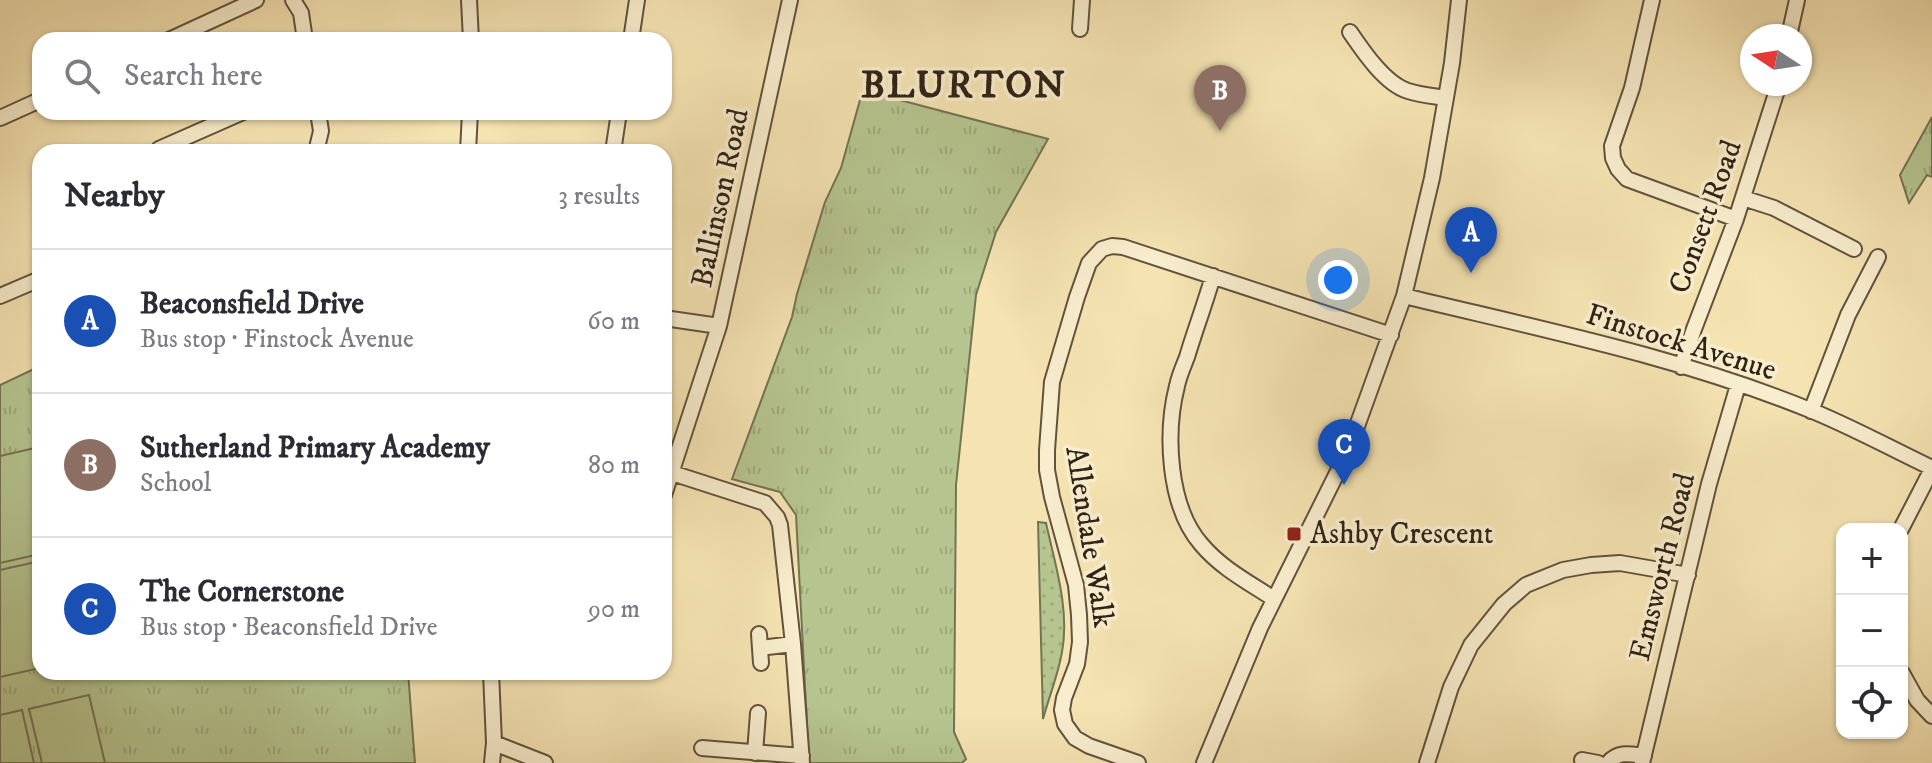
<!DOCTYPE html>
<meta charset="utf-8">
<style>
body{margin:0;font-family:"IM FELL DW Pica",serif;background:#f7f7f7;color:#2b2b33}
.controls{position:absolute;right:24px;bottom:24px;display:grid;overflow:hidden;border-radius:16px;box-shadow:0 2px 6px #0004}
.controls button{width:72px;height:72px;display:grid;place-items:center;padding:0;border:0;border-bottom:2px solid #e1e1e2;background:#fff;color:#2b2b33;font:40px sans-serif}
.compass{position:absolute;left:1740px;top:24px;width:72px;height:72px;border-radius:50%;background:#fff;box-shadow:0 2px 6px #0004;rotate:282deg}
.you{position:absolute;left:1338px;top:280px;width:28px;height:28px;margin:-20px;border:6px solid #fff;border-radius:50%;background:#1a73e8;box-shadow:0 0 0 12px #1a73e833}
.badge{display:grid;place-items:center;width:52px;height:52px;border-radius:50%;background:#ea580c;color:#fff;font-size:26px;font-weight:700}
.pin{position:absolute;translate:-50% -66px;filter:drop-shadow(0 2px 4px #0008)}
.pin::after{content:'';position:absolute;top:42px;width:28px;height:24px;background:inherit;clip-path:polygon(0 0,100% 0,50% 100%)}
.list{margin:0;padding:0;list-style:none}
h2{display:flex;justify-content:space-between;align-items:center;height:104px;margin:0;padding:0 32px;font-size:34px}
h2 small{font-size:26px;font-weight:400;color:#7c7c81}
.list li{display:grid;grid-template-columns:52px 1fr auto;gap:24px;align-items:center;box-sizing:border-box;height:144px;padding:0 32px;border-top:2px solid #e1e1e2}
.list b{display:block;font-size:30px;white-space:nowrap}
.list p{margin:0;font-size:26px;white-space:nowrap;color:#7c7c81}
.list em{font-size:26px;font-style:normal;color:#7c7c81}
.icon{flex:none;width:44px;height:44px;fill:none;stroke:currentColor;stroke-width:2;stroke-linecap:round;stroke-linejoin:round}
.map{position:relative;flex:none;width:1932px;height:763px;overflow:hidden}
.search{position:absolute;background:#fff;box-shadow:0 2px 6px #0004;left:32px;top:32px;width:640px;height:88px;display:flex;align-items:center;gap:20px;box-sizing:border-box;padding:0 28px;border-radius:24px;color:#7c7c81;font-size:30px}
.panel{position:absolute;background:#fff;box-shadow:0 2px 6px #0004;left:32px;top:144px;width:640px;height:536px;border-radius:24px}
.map>svg:first-child{display:block}
.grass{fill:url(#grass-dots);stroke:#737453;stroke-width:2}
.park{fill:url(#park-tufts);stroke:#737453;stroke-width:2}
.garden{fill:#b6c590;stroke:#737453;stroke-width:2}
.lines{fill:none;stroke-linecap:round;stroke-linejoin:round}
.minor-casing{stroke:#61533d;stroke-width:18}
.minor{stroke:#f8edcd;stroke-width:14}
.poi-dot{fill:#8f2418;stroke:#f8edcd;stroke-width:3}
.labels{text-anchor:middle;dominant-baseline:central;stroke-width:7;stroke-linejoin:round;paint-order:stroke}
.street-label{font-size:30px;fill:#302316;stroke:#f8edcd}
.poi-label{font-size:30px;fill:#302316;stroke:#f8edcd;text-anchor:start}
.district-label{font-size:38px;font-weight:bold;letter-spacing:2px;fill:#302316;stroke:#f8edcd}
</style>
<div class="map">
<svg width="1932" height="763" viewBox="0 0 1932 763">
<defs>
<pattern id="grass-dots" width="8" height="8" patternUnits="userSpaceOnUse" patternTransform="scale(2)"><rect width="8" height="8" fill="#b6c590"/><path d="M2 2h.1M6 6h.1" fill="none" stroke="#9da97b" stroke-width="1.8" stroke-linecap="round"/></pattern>
<pattern id="park-tufts" width="24" height="20" patternUnits="userSpaceOnUse" patternTransform="scale(2)"><rect width="24" height="20" fill="#b6c590"/><path d="M3 7l-1-3M5 7V3M7 7l1-3M15 17l-1-3M17 17v-4M19 17l1-3" fill="none" stroke="#9da97b"/></pattern>
</defs>
<rect width="100%" height="100%" fill="#f5e3b2"/>
<filter id="stains"><feTurbulence type="fractalNoise" baseFrequency=".0025" numOctaves="4"/><feColorMatrix values="0 0 0 0 .2 0 0 0 0 .09 0 0 0 0 .02 0 0 0 .5 -.17"/></filter>
<radialGradient id="worn" r=".72"><stop offset=".6" stop-color="#630" stop-opacity="0"/><stop offset="1" stop-color="#630" stop-opacity=".3"/></radialGradient>
<path class="grass" d="M 1038,522 L 1046,523 C 1055,564 1070,610 1062,652 C 1058,675 1049,697 1043,719 Z"/>
<path class="park" d="M 862,93 L 896,99 L 1048,139 L 996,232 L 976,295 L 956,485 L 954,732 L 966,759 L 962,763 L 809,763 L 796,515 L 780,492 L 732,479 L 792,317 L 797,294 L 825,202 L 841,168 Z
M 1932,117 L 1932,177 L 1927,175 L 1909,203 L 1900,175 Z
M 34,369 L 40,399 L 40,672 L 408,672 L 415,763 L 0,763 L 0,385 Z"/>
<path class="garden" d="M 35,448 L 40,470 L 40,554 L 0,563 L 0,456 Z
M 40,561 L 40,668 L 0,677 L 0,570 Z
M 89,695 L 105,763 L 42,763 L 29,709 Z
M 22,710 L 34,763 L 0,763 L 0,715 Z"/>
<g class="lines">
<defs>
<path id="minor" d="M 293,0 L 301,13 L 305,40
M 469,0 L 471,40
M 1652,0 L 1632,88 L 1612,146 L 1613,158 L 1618,169 L 1627,179 L 1736,219
M 1080,29 L 1082,0
M 1350,32 C 1363,51 1385,84 1408,91 C 1420,95 1434,96 1446,98
M 1789,36 L 1797,0
M 169,40 L 256,0
M 631,40 L 637,0
M 0,118 L 40,100
M 159,149 L 243,112
M 316,152 L 321,131 L 318,112
M 468,152 L 470,112
M 613,152 L 619,112
M 1743,198 L 1774,208 L 1854,249
M 1213,276 C 1205,304 1195,330 1187,357 C 1183,367 1179,376 1177,386 C 1165,433 1168,506 1201,544 C 1221,568 1248,582 1274,599
M 0,296 L 40,279
M 1404,296 C 1540,329 1680,357 1810,410 C 1852,427 1892,449 1932,468
M 664,318 L 719,326
M 1681,367 L 1694,329 L 1736,219 L 1779,84
M 1811,411 L 1848,315 L 1878,257
M 672,473 L 765,503 L 777,517 L 780,525 L 793,644 L 802,763
M 664,495 L 719,326 L 790,0
M 1901,529 L 1932,469
M 759,634 L 761,663
M 760,648 L 793,644
M 491,672 L 494,743 L 492,763
M 1902,673 L 1917,700 L 1932,716
M 494,743 L 545,763
M 702,748 L 802,756
M 755,753 L 758,713
M 1582,760 L 1598,763
M 1138,763 L 1089,746 L 1075,738 L 1065,724 L 1062,710 L 1064,698 L 1077,664 L 1080,642 L 1079,615 L 1076,585 L 1052,497 L 1047,470 L 1047,450 L 1052,382 L 1077,297 L 1089,263 L 1102,249 L 1112,246 L 1123,247 L 1391,335
M 1204,763 L 1260,628 L 1348,451 L 1404,296 L 1432,178 L 1452,63 L 1459,0
M 1427,763 L 1451,687 L 1471,645 L 1504,604 L 1526,585 L 1563,570 L 1591,565 L 1620,563 L 1688,575
M 1608,763 C 1618,751 1630,754 1644,756
M 1642,763 L 1709,484 L 1738,385"/>
</defs>
<use href="#minor" class="minor-casing"/>
<use href="#minor" class="minor"/>
</g>
<rect class="poi-dot" x="1286" y="526" width="16" height="16" rx="4"/>
<g class="labels">
<g class="street-label">
<text transform="translate(721 198) rotate(-78)">Ballinson Road</text>
<text transform="translate(1706 217) rotate(-70)">Consett Road</text>
<text transform="translate(1681 343) rotate(17)">Finstock Avenue</text>
<text transform="translate(1089 537) rotate(81)">Allendale Walk</text>
<text transform="translate(1663 567) rotate(-76)">Emsworth Road</text>
</g>
<g class="poi-label">
<text x="1310" y="534">Ashby Crescent</text>
</g>
<g class="district-label">
<text x="964" y="86">BLURTON</text>
</g>
</g>
<rect width="100%" height="100%" filter="url(#stains)"/>
<rect width="100%" height="100%" fill="url(#worn)"/>
</svg>
<div class="controls">
<button>+</button>
<button>−</button>
<button><svg class="icon" aria-label="locate" viewBox="0 0 24 24"><circle cx="12" cy="12" r="6"/><path d="M12 2v4M12 18v4M2 12h4M18 12h4"/></svg></button>
</div>
<svg class="compass" viewBox="-18 -18 36 36"><path d="M0-13l5 13h-10z" fill="#e53935"/><path d="M0 13l5-13h-10z" fill="#7c7c81"/></svg>
<div class="you"></div>
<div class="pin badge" style="left:1471px;top:273px;background:#1a4fb4">A</div>
<div class="pin badge" style="left:1220px;top:131px;background:#8d6e63">B</div>
<div class="pin badge" style="left:1344px;top:485px;background:#1a4fb4">C</div>
<div class="search"><svg class="icon" aria-label="search" viewBox="0 0 24 24"><circle cx="10" cy="10" r="6"/><path d="M15 15l6 6"/></svg>Search here</div>
<section class="panel">
<h2>Nearby<small>3 results</small></h2>
<ul class="list">
<li><span class="badge" style="background:#1a4fb4">A</span><div><b>Beaconsfield Drive</b><p>Bus stop · Finstock Avenue</p></div><em>60 m</em></li>
<li><span class="badge" style="background:#8d6e63">B</span><div><b>Sutherland Primary Academy</b><p>School</p></div><em>80 m</em></li>
<li><span class="badge" style="background:#1a4fb4">C</span><div><b>The Cornerstone</b><p>Bus stop · Beaconsfield Drive</p></div><em>90 m</em></li>
</ul>
</section>
</div>
